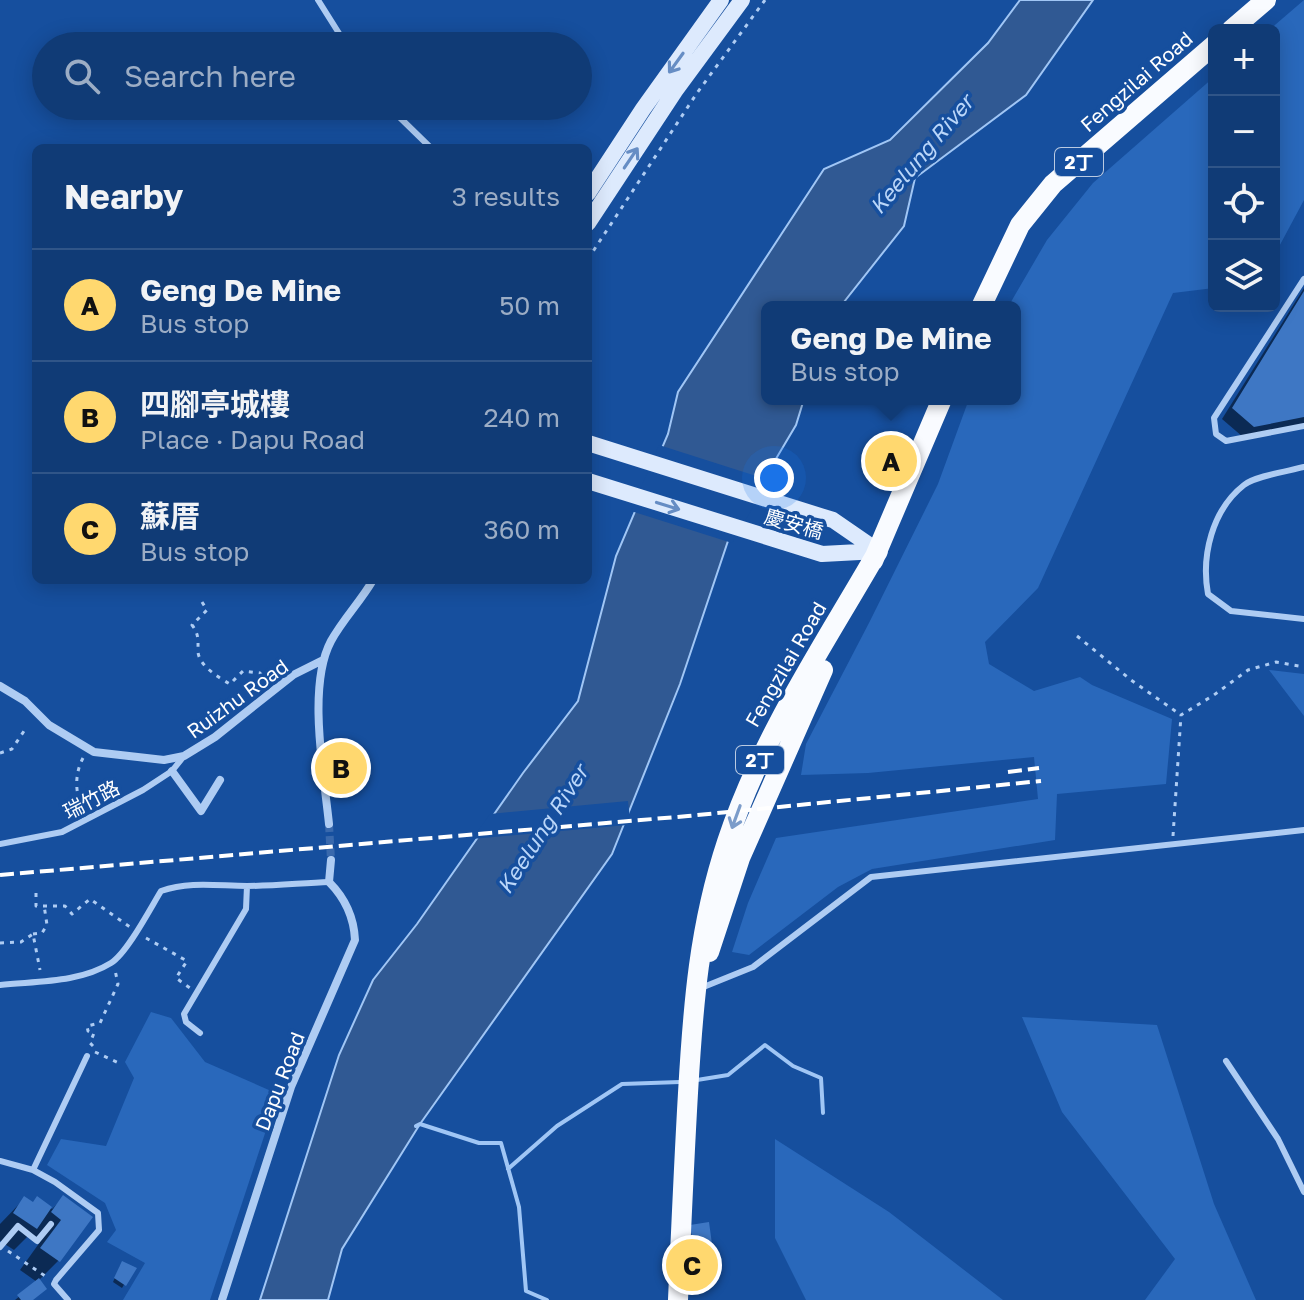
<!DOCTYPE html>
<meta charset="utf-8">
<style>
body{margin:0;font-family:"Golos Text","Noto Sans TC",sans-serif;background:#19427b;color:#f1f3f6}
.controls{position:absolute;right:24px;top:24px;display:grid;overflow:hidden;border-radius:12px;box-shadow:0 4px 20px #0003}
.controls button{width:72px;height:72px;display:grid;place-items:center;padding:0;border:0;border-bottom:2px solid #305588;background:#103b76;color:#f1f3f6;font:40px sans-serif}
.you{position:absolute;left:774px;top:478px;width:28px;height:28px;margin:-20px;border:6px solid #fff;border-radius:50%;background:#1a73e8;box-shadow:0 0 0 12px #1a73e833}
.badge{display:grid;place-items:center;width:52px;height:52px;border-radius:50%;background:#ffd86f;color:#111;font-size:26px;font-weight:700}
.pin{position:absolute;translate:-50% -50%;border:4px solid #fff;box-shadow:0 2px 8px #0006}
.popup{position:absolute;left:761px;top:301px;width:260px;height:104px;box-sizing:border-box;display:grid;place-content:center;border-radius:12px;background:#103b76;filter:drop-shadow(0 2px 6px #0005);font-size:26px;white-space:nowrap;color:#9cadc5}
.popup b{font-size:30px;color:#f1f3f6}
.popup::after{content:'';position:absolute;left:50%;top:100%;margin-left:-16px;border:16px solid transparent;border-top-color:#103b76}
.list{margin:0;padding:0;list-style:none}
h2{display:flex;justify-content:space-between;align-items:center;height:104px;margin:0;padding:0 32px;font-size:34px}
h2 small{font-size:26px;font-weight:400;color:#9cadc5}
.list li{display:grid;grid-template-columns:52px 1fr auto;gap:24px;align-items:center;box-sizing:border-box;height:112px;padding:0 32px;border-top:2px solid #305588}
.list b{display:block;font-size:30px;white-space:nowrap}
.list p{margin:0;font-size:26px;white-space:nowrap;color:#9cadc5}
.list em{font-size:26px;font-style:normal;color:#9cadc5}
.icon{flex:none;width:44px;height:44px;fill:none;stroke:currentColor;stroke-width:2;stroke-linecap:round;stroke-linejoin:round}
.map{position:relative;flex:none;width:1304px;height:1300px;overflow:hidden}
.search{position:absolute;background:#103b76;box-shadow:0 4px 20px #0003;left:32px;top:32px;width:560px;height:88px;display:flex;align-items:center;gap:20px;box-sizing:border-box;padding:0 28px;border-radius:44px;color:#9cadc5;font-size:30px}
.panel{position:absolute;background:#103b76;box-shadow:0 4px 20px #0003;left:32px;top:144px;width:560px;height:440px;border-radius:12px}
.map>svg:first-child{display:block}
.green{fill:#2968bb}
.water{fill:#305993;stroke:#a0c6f5;stroke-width:2}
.pier{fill:#164f9e}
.shadow{fill:#0007}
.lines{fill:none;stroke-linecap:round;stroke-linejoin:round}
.stream{stroke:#a0c6f5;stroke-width:4}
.building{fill:#3e77c4}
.street-tunnel{stroke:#3969ad;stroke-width:8;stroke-dasharray:8 4;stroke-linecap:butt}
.path{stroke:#aeccf3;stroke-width:3;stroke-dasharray:4 6;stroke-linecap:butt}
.lane{stroke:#aeccf3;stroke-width:6}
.street{stroke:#aeccf3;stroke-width:8}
.secondary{stroke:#ddeafd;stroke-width:16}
.primary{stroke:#f9fbff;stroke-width:20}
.rail{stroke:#fff;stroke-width:4;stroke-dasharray:14 6;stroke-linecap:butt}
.oneway{stroke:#668dc4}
.oneway2{stroke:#7c9cca}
.labels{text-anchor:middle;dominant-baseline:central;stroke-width:7;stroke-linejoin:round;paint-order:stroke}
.shield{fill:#164f9e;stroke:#b9cae2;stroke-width:2}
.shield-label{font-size:18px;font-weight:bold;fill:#fff}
.street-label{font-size:20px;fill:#fff;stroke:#164f9e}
.water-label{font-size:22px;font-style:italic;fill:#bad6f9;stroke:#164f9e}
</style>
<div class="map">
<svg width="1304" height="1300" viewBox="0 0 1304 1300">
<rect width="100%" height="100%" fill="#164f9e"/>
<path class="green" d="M 1304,0 L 1304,200 L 1274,256 L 1274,30 L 1269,30 Z
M 1214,77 L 1214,288 L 1173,293 L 1038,588 L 985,642 L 989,664 L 1034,691 L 1080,677 L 1092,685 L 1172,719 L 1166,784 L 1057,794 L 1055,840 L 872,869 L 838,887 L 749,955 L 732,952 L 748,903 L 776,838 L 1038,799 L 1034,757 L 868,773 L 801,775 L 806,744 L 870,621 L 938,484 L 969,399 L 1015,399 L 1015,307 L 1008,307 L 1047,240 L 1093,183 Z
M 1269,670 L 1304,674 L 1304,716 Z
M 151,1012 L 171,1018 L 205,1062 L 278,1094 L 210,1300 L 123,1300 L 145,1263 L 107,1242 L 116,1230 L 105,1203 L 47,1165 L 61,1139 L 106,1146 L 134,1078 L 125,1062 Z
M 1022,1017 L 1157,1025 L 1214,1204 L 1256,1300 L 1145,1300 L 1175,1259 L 1062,1112 Z
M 775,1139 L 889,1212 L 1003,1300 L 806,1300 L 775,1238 Z"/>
<path class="water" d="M 1020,0 L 1093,0 L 1026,95 L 915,178 L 904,226 L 840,307 L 767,307 L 767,399 L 804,399 L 796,425 L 729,538 L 680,684 L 612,854 L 420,1124 L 342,1249 L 328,1300 L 260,1300 L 339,1055 L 373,980 L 417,924 L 523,773 L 578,701 L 616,556 L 668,434 L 678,392 L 824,169 L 890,140 L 988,43 Z"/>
<path class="pier" d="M 659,445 L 769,480 L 732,543 L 631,511 Z
M 628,801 L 630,819 L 627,825 L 472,839 L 490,814 Z"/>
<path class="shadow" d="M 1304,288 L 1304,424 L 1243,437 L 1222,419 Z
M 338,760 L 345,765 L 338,774 L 331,768 Z
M 64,1197 L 59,1260 L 38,1281 L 32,1300 L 15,1300 L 37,1282 L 20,1270 L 40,1242 L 30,1234 L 14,1250 L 0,1241 L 0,1224 L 24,1199 L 32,1204 L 37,1199 L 52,1209 Z
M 691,1227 L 712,1258 L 705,1265 L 689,1267 L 685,1234 Z
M 120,1266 L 134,1268 L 122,1288 L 113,1282 Z"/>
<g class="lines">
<path class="stream" d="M 697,1080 L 728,1075 L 765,1045 L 793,1066 L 821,1078 L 823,1113
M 416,1126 L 420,1124 L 479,1143 L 501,1143 L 519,1207 L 526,1291 L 547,1300
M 508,1169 L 557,1126 L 622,1084 L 680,1082"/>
</g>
<path class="building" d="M 1304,291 L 1304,417 L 1254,427 L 1232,408 Z
M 63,1195 L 93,1217 L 60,1262 L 40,1248 L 61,1220 L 51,1212 Z
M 24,1196 L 33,1202 L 37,1196 L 52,1207 L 37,1229 L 13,1213 Z
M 709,1222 L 714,1259 L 695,1261 L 690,1225 Z
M 122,1261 L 137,1268 L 126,1286 L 114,1278 Z
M 39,1278 L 47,1289 L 33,1300 L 21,1300 L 17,1295 Z"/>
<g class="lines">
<path class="street-tunnel" d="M 329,824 L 331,860"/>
<path class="path" d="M 588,259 L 697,93 L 765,0
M 202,602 L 207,610 L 192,625 C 199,634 198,640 198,651 C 198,665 219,678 230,684 L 243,671 L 260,673 L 267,683
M 1077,636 L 1131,680 L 1181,715
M 0,753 L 12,749 L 26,728
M 83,758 C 74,775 75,795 84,812
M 1173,836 L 1181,715 L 1214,695 L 1248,670 L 1276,662 L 1304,667
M 36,893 L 36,906 L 65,906 L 72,914 L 90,899 L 130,927
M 33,934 L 42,933 L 47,925 L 44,905
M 146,938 L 187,961 L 176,978 L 190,988
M 0,943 L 21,942 L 33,934 L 40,970
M 93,1046 L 90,1043 L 94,1033 L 88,1031 L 87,1026 L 100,1023 L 118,984 L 115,970
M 95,1052 L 121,1064
M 8,1251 L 48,1278
M 695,1275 L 724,1273"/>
<path class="lane" d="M 318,0 L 347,46
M 388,106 L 431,148
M 1304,279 L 1214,418 L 1216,434 L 1226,441 L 1304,426
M 1304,467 C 1289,471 1255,476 1244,485 C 1212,510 1201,556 1208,594 L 1231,611 L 1304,619
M 0,844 L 62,832 L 143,790 L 172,771 L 184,756
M 0,985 C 36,981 79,983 111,963 C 127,953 150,909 161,891 C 190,881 218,886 247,886 C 274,886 302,883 329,882
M 701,988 L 753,967 L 871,877 L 1304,830
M 200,1033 L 186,1022 L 184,1014 L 246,909 L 247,886
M 1226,1061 L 1278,1139 L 1304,1192
M 0,1161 L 33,1170 L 87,1056
M 33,1170 L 55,1182 L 98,1213 L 99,1230 L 56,1280 L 54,1284 L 68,1300
M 0,1247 L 18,1226 L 37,1241 L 51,1224"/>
<path class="street" d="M 0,686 L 25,701 L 49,725 L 94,752 L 164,760 L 184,756 L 215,737 L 293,675 L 323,660
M 172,771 L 201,811 L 220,780
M 329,824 C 324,774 307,686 331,641 C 343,619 361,601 373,580
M 222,1300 L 291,1087 L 355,940 C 354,918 345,898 329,882 L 331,860"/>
<path class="secondary" d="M 588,193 L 643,109 L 721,0
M 588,223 L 675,91 L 742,0
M 588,443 L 833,520 L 878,551
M 588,481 L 822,554 L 878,551"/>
<path class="primary" d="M 1231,30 L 1266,0
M 981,307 L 1020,225 L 1053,184 L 1214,45
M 873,561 L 942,399
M 709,952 L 740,858 L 823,670
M 678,1300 C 681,1231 684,1162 688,1093 C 693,1006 699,926 727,842 C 761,738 824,645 878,551"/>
<path class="rail" d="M 1008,772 L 1039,768
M 0,875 L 688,816 L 1041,781"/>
</g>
<defs><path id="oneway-shaft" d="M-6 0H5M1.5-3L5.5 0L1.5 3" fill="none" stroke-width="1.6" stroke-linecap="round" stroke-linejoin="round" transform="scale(2)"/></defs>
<g class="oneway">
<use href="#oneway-shaft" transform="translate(676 63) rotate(126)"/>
<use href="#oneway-shaft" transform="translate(631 158) rotate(-56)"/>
<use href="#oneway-shaft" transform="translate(668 506) rotate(17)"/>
</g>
<use class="oneway2" href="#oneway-shaft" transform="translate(736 817) rotate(110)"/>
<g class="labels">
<g class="shield">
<rect x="1055" y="148" width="48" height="28" rx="6"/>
<rect x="736" y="746" width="48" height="28" rx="6"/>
</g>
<g class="shield-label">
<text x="1079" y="162">2丁</text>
<text x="760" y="760">2丁</text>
</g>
<g class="street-label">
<text transform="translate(1136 81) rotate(-41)">Fengzilai Road</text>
<text transform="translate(794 523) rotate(16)">慶安橋</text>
<text transform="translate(785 664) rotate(-60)">Fengzilai Road</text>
<text transform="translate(237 698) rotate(-36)">Ruizhu Road</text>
<text transform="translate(91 799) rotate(-27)">瑞竹路</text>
<text transform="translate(279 1081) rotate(-69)">Dapu Road</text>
</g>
<g class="water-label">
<text transform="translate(921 154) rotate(-50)">Keelung River</text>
<text transform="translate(542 829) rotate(-57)">Keelung River</text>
</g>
</g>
</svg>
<div class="controls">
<button>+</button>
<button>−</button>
<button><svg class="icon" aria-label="locate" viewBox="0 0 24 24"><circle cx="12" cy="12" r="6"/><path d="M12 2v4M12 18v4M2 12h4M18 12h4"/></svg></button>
<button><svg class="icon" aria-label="layers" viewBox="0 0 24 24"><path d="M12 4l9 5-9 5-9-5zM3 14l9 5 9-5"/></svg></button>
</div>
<div class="you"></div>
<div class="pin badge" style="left:891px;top:461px">A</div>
<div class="popup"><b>Geng De Mine</b>Bus stop</div>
<div class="pin badge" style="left:341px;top:768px">B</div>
<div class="pin badge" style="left:692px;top:1265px">C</div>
<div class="search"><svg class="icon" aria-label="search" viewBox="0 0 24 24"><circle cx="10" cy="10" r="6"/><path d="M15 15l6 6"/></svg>Search here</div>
<section class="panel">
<h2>Nearby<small>3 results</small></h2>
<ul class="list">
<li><span class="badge">A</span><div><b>Geng De Mine</b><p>Bus stop</p></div><em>50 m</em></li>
<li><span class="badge">B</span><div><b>四腳亭城樓</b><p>Place · Dapu Road</p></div><em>240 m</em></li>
<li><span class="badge">C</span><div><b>蘇厝</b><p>Bus stop</p></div><em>360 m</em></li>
</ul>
</section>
</div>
